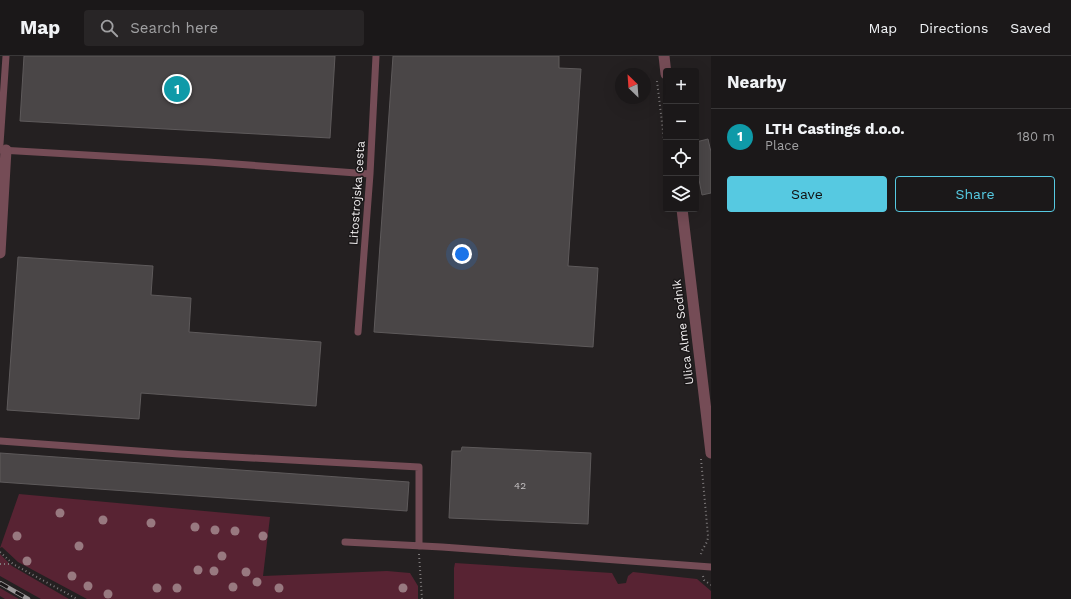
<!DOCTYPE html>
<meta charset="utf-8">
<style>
body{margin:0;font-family:"Work Sans",sans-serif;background:#282526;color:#f1f3f6}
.controls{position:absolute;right:12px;top:12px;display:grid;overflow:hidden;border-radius:4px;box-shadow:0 4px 16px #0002}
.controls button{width:36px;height:36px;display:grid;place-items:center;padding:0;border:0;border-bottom:1px solid #393738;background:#1b1819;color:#f1f3f6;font:20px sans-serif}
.compass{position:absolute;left:615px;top:12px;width:36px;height:36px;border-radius:50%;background:#1b1819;box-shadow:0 4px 16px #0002;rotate:335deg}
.you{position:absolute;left:462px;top:198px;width:14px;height:14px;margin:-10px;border:3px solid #fff;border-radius:50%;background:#1a73e8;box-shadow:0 0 0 6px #1a73e833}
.badge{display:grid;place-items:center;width:26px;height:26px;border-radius:50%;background:#56c9e1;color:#fff;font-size:13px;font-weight:700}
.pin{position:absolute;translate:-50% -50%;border:2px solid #fff;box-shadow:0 1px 4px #0006}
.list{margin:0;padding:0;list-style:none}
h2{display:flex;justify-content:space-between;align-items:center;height:52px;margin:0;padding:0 16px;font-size:17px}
h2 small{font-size:13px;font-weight:400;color:#a0a0a2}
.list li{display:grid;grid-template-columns:26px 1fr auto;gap:12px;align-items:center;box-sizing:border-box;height:56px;padding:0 16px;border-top:1px solid #393738}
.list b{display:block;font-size:15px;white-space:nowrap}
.list p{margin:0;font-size:13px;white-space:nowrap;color:#a0a0a2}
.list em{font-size:13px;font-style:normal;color:#a0a0a2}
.actions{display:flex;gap:8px;padding:12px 16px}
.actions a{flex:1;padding:9px 0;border:1px solid #56c9e1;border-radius:4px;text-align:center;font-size:14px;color:#56c9e1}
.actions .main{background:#56c9e1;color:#111}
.icon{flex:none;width:22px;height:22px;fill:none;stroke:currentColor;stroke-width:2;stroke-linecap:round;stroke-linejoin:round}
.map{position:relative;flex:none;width:711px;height:543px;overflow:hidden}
header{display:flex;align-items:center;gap:24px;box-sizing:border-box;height:56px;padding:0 20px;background:#1b1819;border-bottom:1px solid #393738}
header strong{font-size:19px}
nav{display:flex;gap:22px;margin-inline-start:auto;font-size:14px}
.search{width:280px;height:36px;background:#282526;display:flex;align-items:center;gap:10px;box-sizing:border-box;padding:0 14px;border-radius:4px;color:#a0a0a2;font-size:15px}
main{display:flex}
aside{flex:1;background:#1b1819}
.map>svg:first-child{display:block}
.green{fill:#582333}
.building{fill:#4a4647;stroke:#5e5a5b}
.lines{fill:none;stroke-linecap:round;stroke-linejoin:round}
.path{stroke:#7e7a7b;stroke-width:2;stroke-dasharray:1 3;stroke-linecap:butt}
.service{stroke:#754c56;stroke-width:7}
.minor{stroke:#754c56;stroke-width:11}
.rail-casing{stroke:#9c9899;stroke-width:4.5}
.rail{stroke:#1a1718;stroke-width:3;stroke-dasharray:9;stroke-linecap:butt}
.tree{fill:#987980}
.labels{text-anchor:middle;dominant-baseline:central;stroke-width:3;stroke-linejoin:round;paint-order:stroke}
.number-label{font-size:10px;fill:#c6c3c4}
.street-label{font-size:12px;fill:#f0edee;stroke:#1a1718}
</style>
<header>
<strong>Map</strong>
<div class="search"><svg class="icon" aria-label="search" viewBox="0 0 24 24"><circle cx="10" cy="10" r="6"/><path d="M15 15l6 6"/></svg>Search here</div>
<nav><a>Map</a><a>Directions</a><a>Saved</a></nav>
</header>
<main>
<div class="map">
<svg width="711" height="543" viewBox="0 0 711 543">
<rect width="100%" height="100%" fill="#242021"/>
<path class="green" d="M 19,438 L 270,461 L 263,520 L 387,515 L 410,517 L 418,530 L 418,543 L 87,543 L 18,506 L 2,491 L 0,492 Z
M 0,498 L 12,510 L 69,543 L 41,543 L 0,520 Z
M 455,507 L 612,517 L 618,528 L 626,527 L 628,520 L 633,516 L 697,523 L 711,535 L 711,543 L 454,543 L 454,512 Z
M 0,532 L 19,543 L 5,543 L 0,540 Z"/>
<path class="building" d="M 24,0 L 335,0 L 330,82 L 20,65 Z
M 393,0 L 559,0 L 559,12 L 581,13 L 568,210 L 598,212 L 593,291 L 374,276 Z
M 708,83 L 711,96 L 711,137 L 702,139 L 696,108 L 696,86 Z
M 18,201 L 153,210 L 151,239 L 191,242 L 189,276 L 321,286 L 316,350 L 141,337 L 139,363 L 7,354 Z
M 462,391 L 591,397 L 588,468 L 449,462 L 452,395 L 461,395 Z
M 0,397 L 409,426 L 407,455 L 0,426 Z"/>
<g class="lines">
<path class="path" d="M 657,25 L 666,100
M 701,403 L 708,480 C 708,489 700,493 701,501
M 0,496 L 13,508 L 77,543
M 419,498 L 422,543
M 0,508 L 12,508
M 703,520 L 704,524 L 711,529"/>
<path class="service" d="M 0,88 L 6,0
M 0,94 L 208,106 L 370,118
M 358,276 L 370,118 L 376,0
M 0,385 L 179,398 L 419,411 L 419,490
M 345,486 L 442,491 L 711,511"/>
<path class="minor" d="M 664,0 L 666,18
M 682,153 L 711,397
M 0,197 L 6,94"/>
<defs>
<path id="rail" d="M 0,527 L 28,543"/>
</defs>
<use href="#rail" class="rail-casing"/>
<use href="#rail" class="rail"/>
</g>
<g class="tree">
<circle cx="60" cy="457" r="4.5"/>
<circle cx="103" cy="464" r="4.5"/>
<circle cx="151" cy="467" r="4.5"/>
<circle cx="195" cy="471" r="4.5"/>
<circle cx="215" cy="474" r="4.5"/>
<circle cx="235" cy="475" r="4.5"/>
<circle cx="17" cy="480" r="4.5"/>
<circle cx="263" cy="480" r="4.5"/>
<circle cx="79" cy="490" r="4.5"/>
<circle cx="222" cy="500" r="4.5"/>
<circle cx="27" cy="505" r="4.5"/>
<circle cx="198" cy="514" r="4.5"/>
<circle cx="214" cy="515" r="4.5"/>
<circle cx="246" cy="516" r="4.5"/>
<circle cx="72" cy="520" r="4.5"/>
<circle cx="257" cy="526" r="4.5"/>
<circle cx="88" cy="530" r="4.5"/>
<circle cx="233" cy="531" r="4.5"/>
<circle cx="157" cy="532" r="4.5"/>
<circle cx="177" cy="532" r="4.5"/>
<circle cx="279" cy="532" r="4.5"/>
<circle cx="403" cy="532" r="4.5"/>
<circle cx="108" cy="538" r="4.5"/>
</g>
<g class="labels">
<g class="number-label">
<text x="520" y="429">42</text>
</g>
<g class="street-label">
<text transform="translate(357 137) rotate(-86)">Litostrojska cesta</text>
<text transform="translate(683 276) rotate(-97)">Ulica Alme Sodnik</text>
</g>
</g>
</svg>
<div class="controls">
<button>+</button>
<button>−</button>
<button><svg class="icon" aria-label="locate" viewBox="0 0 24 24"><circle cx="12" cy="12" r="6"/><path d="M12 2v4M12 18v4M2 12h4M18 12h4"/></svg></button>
<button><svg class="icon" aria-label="layers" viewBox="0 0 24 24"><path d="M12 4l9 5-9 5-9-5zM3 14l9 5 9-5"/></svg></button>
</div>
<svg class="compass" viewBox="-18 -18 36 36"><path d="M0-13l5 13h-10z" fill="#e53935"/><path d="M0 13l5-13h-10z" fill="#a0a0a2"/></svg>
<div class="you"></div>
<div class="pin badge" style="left:177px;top:33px;background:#0f9aa8">1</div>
</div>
<aside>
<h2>Nearby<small></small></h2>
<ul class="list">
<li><span class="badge" style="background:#0f9aa8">1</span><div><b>LTH Castings d.o.o.</b><p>Place</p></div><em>180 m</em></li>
</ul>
<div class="actions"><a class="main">Save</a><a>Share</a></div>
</aside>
</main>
